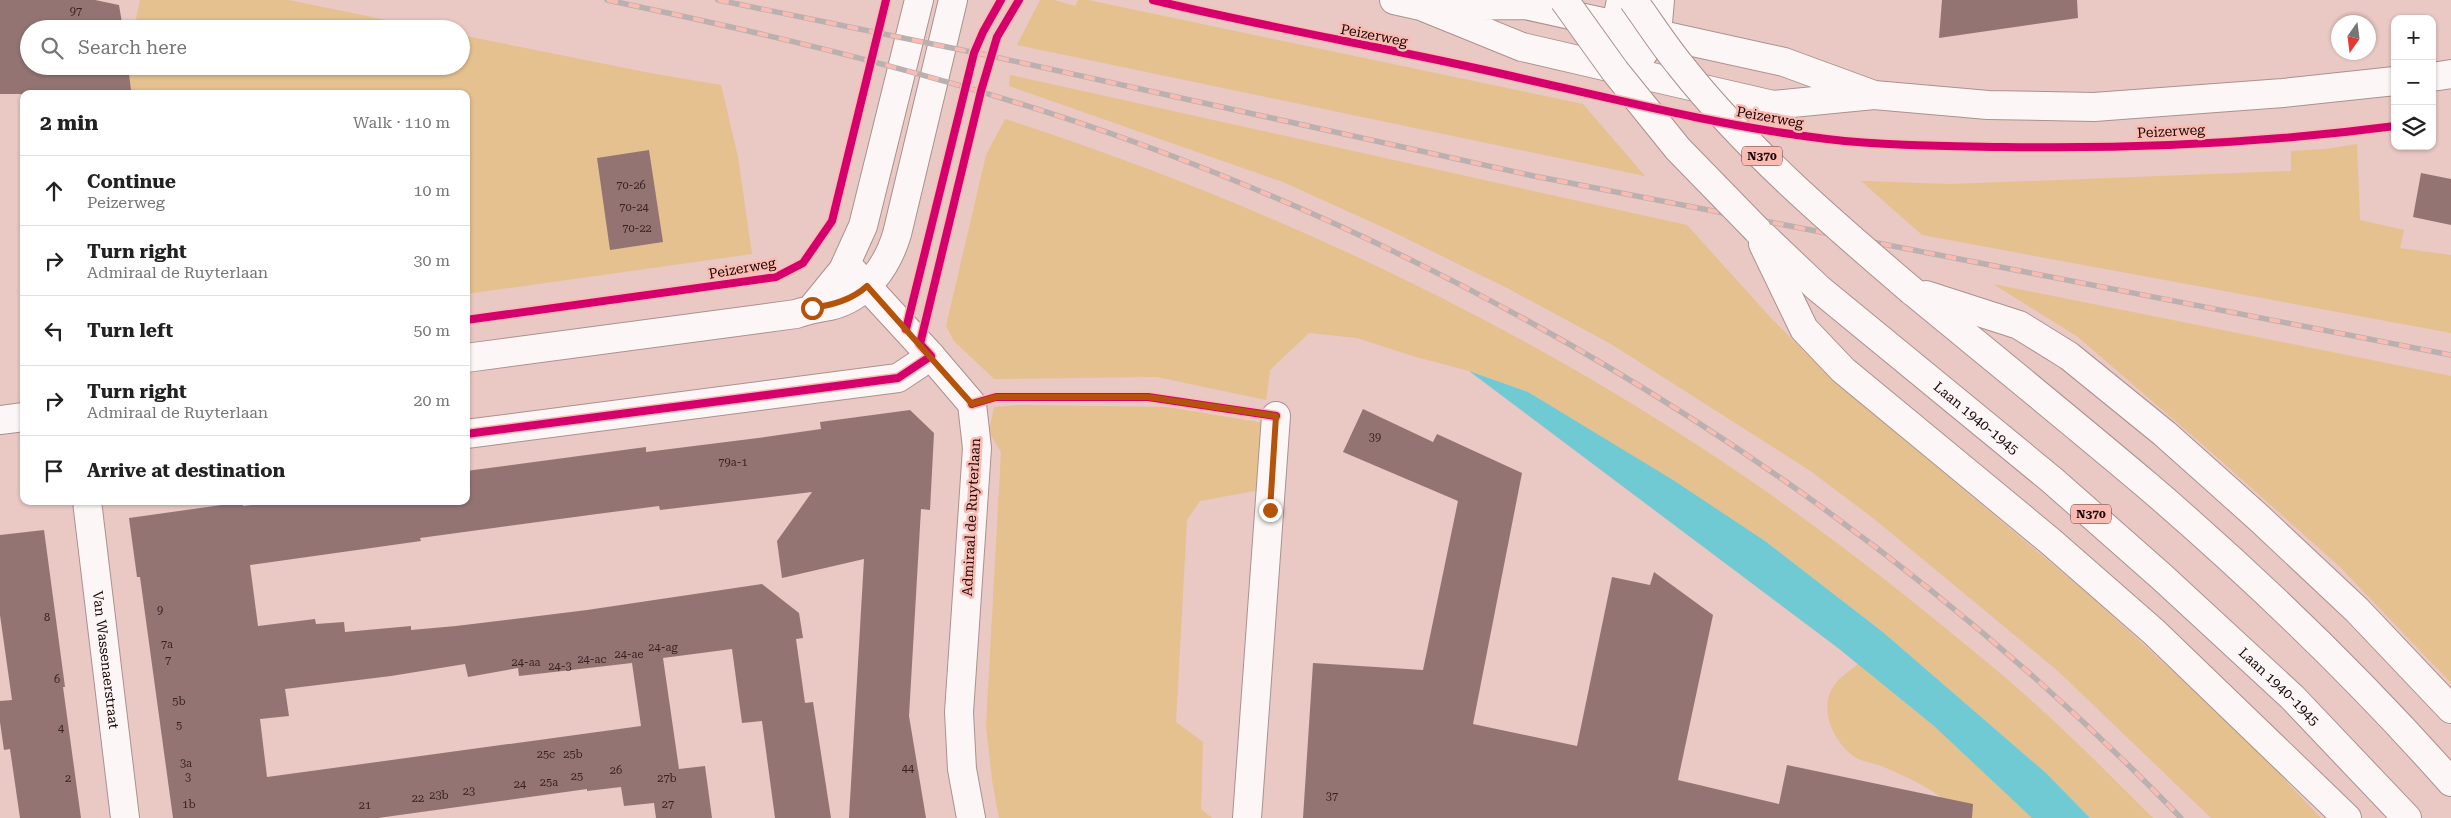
<!DOCTYPE html>
<meta charset="utf-8">
<style>
body{margin:0;font-family:"Roboto Serif",serif;background:#f6f6f6;color:#222}
.controls{position:absolute;right:15px;top:15px;display:grid;overflow:hidden;border-radius:10px;box-shadow:0 1px 4px #0004}
.controls button{width:45px;height:45px;display:grid;place-items:center;padding:0;border:0;border-bottom:1px solid #e0e0e0;background:#fff;color:#222;font:25px sans-serif}
.compass{position:absolute;left:2331px;top:15px;width:45px;height:45px;border-radius:50%;background:#fff;box-shadow:0 1px 4px #0004;rotate:194deg}
.stop{position:absolute;width:15px;height:15px;margin:-11px;border:4px solid #b45309;border-radius:50%;background:#fff}
.stop.end{background:#b45309;border-color:#fff;box-shadow:0 1px 5px #0008}
.list{margin:0;padding:0;list-style:none}
h2{display:flex;justify-content:space-between;align-items:center;height:65px;margin:0;padding:0 20px;font-size:21px}
h2 small{font-size:16px;font-weight:400;color:#767676}
.list li{display:grid;grid-template-columns:32px 1fr auto;gap:15px;align-items:center;box-sizing:border-box;height:70px;padding:0 20px;border-top:1px solid #e0e0e0}
.list b{display:block;font-size:19px;white-space:nowrap}
.list p{margin:0;font-size:16px;white-space:nowrap;color:#767676}
.list em{font-size:16px;font-style:normal;color:#767676}
.icon{flex:none;width:28px;height:28px;fill:none;stroke:currentColor;stroke-width:2;stroke-linecap:round;stroke-linejoin:round}
.map{position:relative;flex:none;width:2451px;height:818px;overflow:hidden}
.search{position:absolute;background:#fff;box-shadow:0 1px 4px #0004;left:20px;top:20px;width:450px;height:55px;display:flex;align-items:center;gap:12px;box-sizing:border-box;padding:0 18px;border-radius:28px;color:#767676;font-size:19px}
.panel{position:absolute;background:#fff;box-shadow:0 1px 4px #0004;left:20px;top:90px;width:450px;height:415px;border-radius:10px}
.map>svg:first-child{display:block}
.green{fill:#e4c18f}
.water{fill:#70cad4}
.building{fill:#947472;fill-rule:evenodd}
.lines{fill:none;stroke-linecap:round;stroke-linejoin:round}
.minor-casing{stroke:#ab918e;stroke-width:30}
.tertiary-casing{stroke:#ab918e;stroke-width:30}
.secondary-casing{stroke:#ab918e;stroke-width:30}
.trunk-casing{stroke:#ab918e;stroke-width:30}
.minor{stroke:#fcf7f6;stroke-width:28}
.tertiary{stroke:#fcf7f6;stroke-width:28}
.secondary{stroke:#fcf7f6;stroke-width:28}
.trunk{stroke:#fcf7f6;stroke-width:28}
.rail-casing{stroke:#b9b0af;stroke-width:5.5}
.rail{stroke:#fabbb3;stroke-width:4;stroke-dasharray:11;stroke-linecap:butt}
.trunk-bridge-casing{stroke:#ab918e;stroke-width:30;stroke-linecap:butt}
.trunk-bridge{stroke:#fcf7f6;stroke-width:28}
.cycleway-casing{stroke:#fabbb3;stroke-width:11}
.cycleway{stroke:#d6006c;stroke-width:8}
.route{stroke:#b45309;stroke-width:6}
.labels{text-anchor:middle;dominant-baseline:central;stroke-width:5;stroke-linejoin:round;paint-order:stroke}
.number-label{font-size:11px;fill:#382220}
.shield{fill:#fabbb3;stroke:#5d3c39;stroke-width:1}
.shield-label{font-size:12px;font-weight:bold;fill:#1a0605}
.street-label{font-size:14px;fill:#1a0605;stroke:#fabbb3}
</style>
<div class="map">
<svg width="2451" height="818" viewBox="0 0 2451 818">
<rect width="100%" height="100%" fill="#eac8c3"/>
<path class="green" d="M 140,0 L 289,0 L 430,29 L 134,29 Z
M 1040,0 L 1054,0 L 1075,6 L 1078,0 L 1088,0 L 1583,104 L 1645,176 L 1017,45 Z
M 461,35 L 650,73 L 721,85 L 738,157 L 752,254 L 466,294 L 466,94 L 122,94 L 122,92 L 131,90 L 128,66 L 461,66 Z
M 1010,75 L 1687,225 L 1770,317 L 1833,380 L 2094,599 L 2244,737 L 2321,818 L 2211,818 L 2058,671 L 1873,518 L 1809,470 L 1611,344 L 1509,289 L 1389,230 L 1283,182 L 1009,86 Z
M 1005,119 C 1268,204 1523,324 1751,481 C 1835,539 1916,603 1994,668 C 2050,715 2102,767 2153,818 L 2090,818 L 2046,773 L 1884,633 L 1765,541 L 1528,392 L 1469,371 L 1416,357 L 1357,338 L 1309,333 L 1270,370 L 1266,400 L 1157,377 L 994,379 L 954,341 L 946,326 L 986,155 Z
M 2357,144 L 2360,220 L 2404,230 L 2400,248 L 2451,255 L 2451,333 L 1922,235 L 1861,181 L 1951,184 L 2291,171 L 2291,151 L 2325,149 Z
M 1993,284 L 2451,376 L 2451,683 L 2339,566 L 2211,452 L 2078,337 Z
M 1020,405 L 1167,407 L 1264,423 L 1260,490 L 1200,501 L 1187,520 L 1176,722 L 1203,742 L 1201,809 L 1212,818 L 999,818 L 992,780 L 986,726 L 1001,452 L 989,432 L 994,407 Z
M 1858,664 L 1934,726 L 2032,818 L 1964,818 C 1942,793 1914,780 1884,767 C 1875,763 1860,762 1852,755 C 1832,739 1818,707 1835,684 C 1840,677 1851,670 1858,664 Z"/>
<path class="water" d="M 1469,371 L 1528,392 L 1673,480 L 1765,541 L 1884,633 L 2046,773 L 2090,818 L 2032,818 L 1934,726 L 1838,648 Z"/>
<path class="building" d="M 0,0 L 95,0 L 119,5 L 123,29 L 29,29 L 29,66 L 128,66 L 131,90 L 108,94 L 0,94 Z
M 1942,0 L 2077,0 L 2078,18 L 1939,38 Z
M 649,150 L 663,242 L 610,250 L 597,158 Z
M 2421,173 L 2451,179 L 2451,225 L 2413,217 Z
M 1363,409 L 1433,442 L 1437,434 L 1522,473 L 1473,724 L 1577,746 L 1612,577 L 1650,585 L 1654,572 L 1713,615 L 1678,780 L 1779,804 L 1787,765 L 1973,804 L 1972,818 L 1303,818 L 1313,663 L 1423,670 L 1458,501 L 1343,452 Z
M 910,410 L 934,433 L 930,510 L 921,509 L 909,716 L 926,818 L 849,818 L 864,559 L 782,578 L 777,541 L 812,492 L 660,510 L 659,506 L 597,514 L 420,538 L 421,541 L 250,565 L 258,626 L 315,619 L 316,624 L 344,622 L 345,632 L 411,626 L 411,630 L 456,626 L 587,610 L 762,584 L 799,613 L 803,638 L 796,639 L 805,703 L 813,702 L 831,818 L 775,818 L 762,721 L 742,723 L 732,649 L 663,658 L 679,769 L 705,766 L 712,818 L 656,818 L 654,803 L 624,806 L 621,787 L 587,791 L 587,789 L 378,818 L 173,818 L 140,577 L 137,577 L 129,518 L 243,502 L 243,506 L 283,501 L 466,501 L 466,471 L 646,447 L 646,452 L 765,437 L 821,429 L 820,422 ZM 632,663 L 641,726 L 267,777 L 260,719 L 289,716 L 285,689 L 391,676 L 465,664 L 468,677 L 518,668 L 519,676 Z
M 44,530 L 65,687 L 63,687 L 81,818 L 20,818 L 10,749 L 4,750 L 0,722 L 0,701 L 12,700 L 0,615 L 0,535 Z"/>
<g class="lines">
<defs>
<g id="minor">
<path d="M 850,268 L 931,356 L 972,404 L 977,448 L 959,712 L 962,769 L 971,818"/>
<path d="M 466,434 L 898,378 L 931,356"/>
<path id="s1" d="M 87,501 L 125,818"/>
<path d="M 1247,818 L 1276,416"/>
</g>
<path id="tertiary" d="M 2432,77 L 2451,74
M 1874,95 L 1784,62 L 1616,25 L 1630,72 L 1773,105 L 1874,95 L 1988,105 L 2094,107 L 2283,93 L 2395,81"/>
<path id="secondary" d="M 1394,0 L 1421,6 L 1522,47 L 1630,72 L 1657,34 L 1660,0
M 1435,6 L 1525,5 L 1616,25 L 1621,0
M 812,308 L 843,270 L 863,226 L 919,0
M 466,358 L 796,314 C 807,310 818,308 830,306 C 866,297 887,267 897,234 L 953,0
M 0,420 L 24,417"/>
<g id="trunk">
<path id="s2" d="M 1757,230 L 1818,288 L 2052,480 L 2162,577 L 2292,697 L 2407,818"/>
<path d="M 1763,244 L 1804,329 L 1843,370 L 2050,541 L 2154,632 L 2347,818"/>
<path d="M 1912,291 C 1991,356 2070,420 2148,486 C 2255,578 2357,676 2451,782"/>
<path d="M 1926,295 L 2019,325 L 2069,356 L 2165,434 L 2259,518 L 2357,610 L 2451,709"/>
</g>
</defs>
<use href="#minor" class="minor-casing"/>
<use href="#tertiary" class="tertiary-casing"/>
<use href="#secondary" class="secondary-casing"/>
<use href="#trunk" class="trunk-casing"/>
<use href="#minor" class="minor"/>
<use href="#tertiary" class="tertiary"/>
<use href="#secondary" class="secondary"/>
<use href="#trunk" class="trunk"/>
<defs>
<path id="rail" d="M 607,0 C 789,38 966,81 1140,144 C 1528,286 1894,521 2181,818
M 718,0 L 991,56 L 1534,176 L 2451,355"/>
</defs>
<use href="#rail" class="rail-casing"/>
<use href="#rail" class="rail"/>
<defs>
<path id="trunk-bridge" d="M 1564,0 L 1615,71 L 1678,149 L 1757,230
M 1633,0 C 1649,22 1663,44 1680,65 C 1747,150 1830,221 1912,291"/>
</defs>
<use href="#trunk-bridge" class="trunk-bridge-casing"/>
<use href="#trunk-bridge" class="trunk-bridge"/>
<defs>
<path id="cycleway" d="M 1153,0 C 1261,26 1371,45 1480,69 C 1595,94 1710,125 1827,139 C 1886,146 1945,146 2004,147 C 2134,149 2266,143 2395,126
M 466,320 L 776,277 L 803,263 L 832,221 L 886,0
M 906,329 L 974,53 L 983,32 L 1001,0
M 972,404 L 996,397 L 1148,397 L 1276,416
M 466,434 L 898,378 L 931,356 L 920,344 L 981,91 L 997,37 L 1019,0"/>
</defs>
<use href="#cycleway" class="cycleway-casing"/>
<use href="#cycleway" class="cycleway"/>
</g>
<g class="lines">
<path class="route" d="M 812,308 C 832,305 852,300 867,286 L 972,404 L 996,397 L 1148,397 L 1276,416 L 1270,510"/>
</g>
<g class="labels">
<g class="number-label">
<text x="76" y="11">97</text>
<text x="631" y="185">70-26</text>
<text x="634" y="207">70-24</text>
<text x="637" y="228">70-22</text>
<text x="1375" y="437">39</text>
<text x="733" y="462">79a-1</text>
<text x="160" y="610">9</text>
<text x="47" y="617">8</text>
<text x="167" y="644">7a</text>
<text x="663" y="647">24-ag</text>
<text x="629" y="654">24-ae</text>
<text x="592" y="659">24-ac</text>
<text x="168" y="660">7</text>
<text x="526" y="662">24-aa</text>
<text x="560" y="666">24-3</text>
<text x="57" y="679">6</text>
<text x="179" y="701">5b</text>
<text x="179" y="725">5</text>
<text x="61" y="728">4</text>
<text x="546" y="754">25c</text>
<text x="573" y="754">25b</text>
<text x="186" y="763">3a</text>
<text x="908" y="768">44</text>
<text x="616" y="770">26</text>
<text x="577" y="776">25</text>
<text x="188" y="777">3</text>
<text x="68" y="778">2</text>
<text x="667" y="778">27b</text>
<text x="549" y="782">25a</text>
<text x="520" y="784">24</text>
<text x="469" y="791">23</text>
<text x="439" y="795">23b</text>
<text x="1332" y="796">37</text>
<text x="418" y="798">22</text>
<text x="189" y="804">1b</text>
<text x="668" y="804">27</text>
<text x="365" y="805">21</text>
</g>
<g class="shield">
<rect x="1742" y="146.5" width="40" height="19" rx="4"/>
<rect x="2071" y="504.5" width="40" height="19" rx="4"/>
</g>
<g class="shield-label">
<text x="1762" y="156">N370</text>
<text x="2091" y="514">N370</text>
</g>
<g class="street-label">
<text transform="translate(1374 35) rotate(11)">Peizerweg</text>
<text transform="translate(1770 117) rotate(10)">Peizerweg</text>
<text transform="translate(2171 131) rotate(-3)">Peizerweg</text>
<text transform="translate(742 268) rotate(-10)">Peizerweg</text>
<text stroke="none"><textPath href="#s2" startOffset="289">Laan 1940-1945</textPath></text>
<text transform="translate(971 517) rotate(-87)">Admiraal de Ruyterlaan</text>
<text stroke="none"><textPath href="#s1" startOffset="160">Van Wassenaerstraat</textPath></text>
<text stroke="none"><textPath href="#s2" startOffset="694">Laan 1940-1945</textPath></text>
</g>
</g>
</svg>
<div class="controls">
<button>+</button>
<button>−</button>
<button><svg class="icon" aria-label="layers" viewBox="0 0 24 24"><path d="M12 4l9 5-9 5-9-5zM3 14l9 5 9-5"/></svg></button>
</div>
<svg class="compass" viewBox="-18 -18 36 36"><path d="M0-13l5 13h-10z" fill="#e53935"/><path d="M0 13l5-13h-10z" fill="#767676"/></svg>
<div class="stop" style="left:812px;top:308px"></div>
<div class="stop end" style="left:1270px;top:510px"></div>
<div class="search"><svg class="icon" aria-label="search" viewBox="0 0 24 24"><circle cx="10" cy="10" r="6"/><path d="M15 15l6 6"/></svg>Search here</div>
<section class="panel">
<h2>2 min<small>Walk · 110 m</small></h2>
<ul class="list">
<li><svg class="icon" aria-label="ahead" viewBox="0 0 24 24"><path d="M12 20V5M6 11l6-6 6 6"/></svg><div><b>Continue</b><p>Peizerweg</p></div><em>10 m</em></li>
<li><svg class="icon" aria-label="right" viewBox="0 0 24 24"><path d="M7 20v-9h11M14 6l5 5-5 5"/></svg><div><b>Turn right</b><p>Admiraal de Ruyterlaan</p></div><em>30 m</em></li>
<li><svg class="icon" aria-label="left" viewBox="0 0 24 24"><path d="M17 20v-9H6M10 6l-5 5 5 5"/></svg><div><b>Turn left</b></div><em>50 m</em></li>
<li><svg class="icon" aria-label="right" viewBox="0 0 24 24"><path d="M7 20v-9h11M14 6l5 5-5 5"/></svg><div><b>Turn right</b><p>Admiraal de Ruyterlaan</p></div><em>20 m</em></li>
<li><svg class="icon" aria-label="arrive" viewBox="0 0 24 24"><path d="M6 21V4h12l-3 4 3 4H6"/></svg><div><b>Arrive at destination</b></div></li>
</ul>
</section>
</div>
